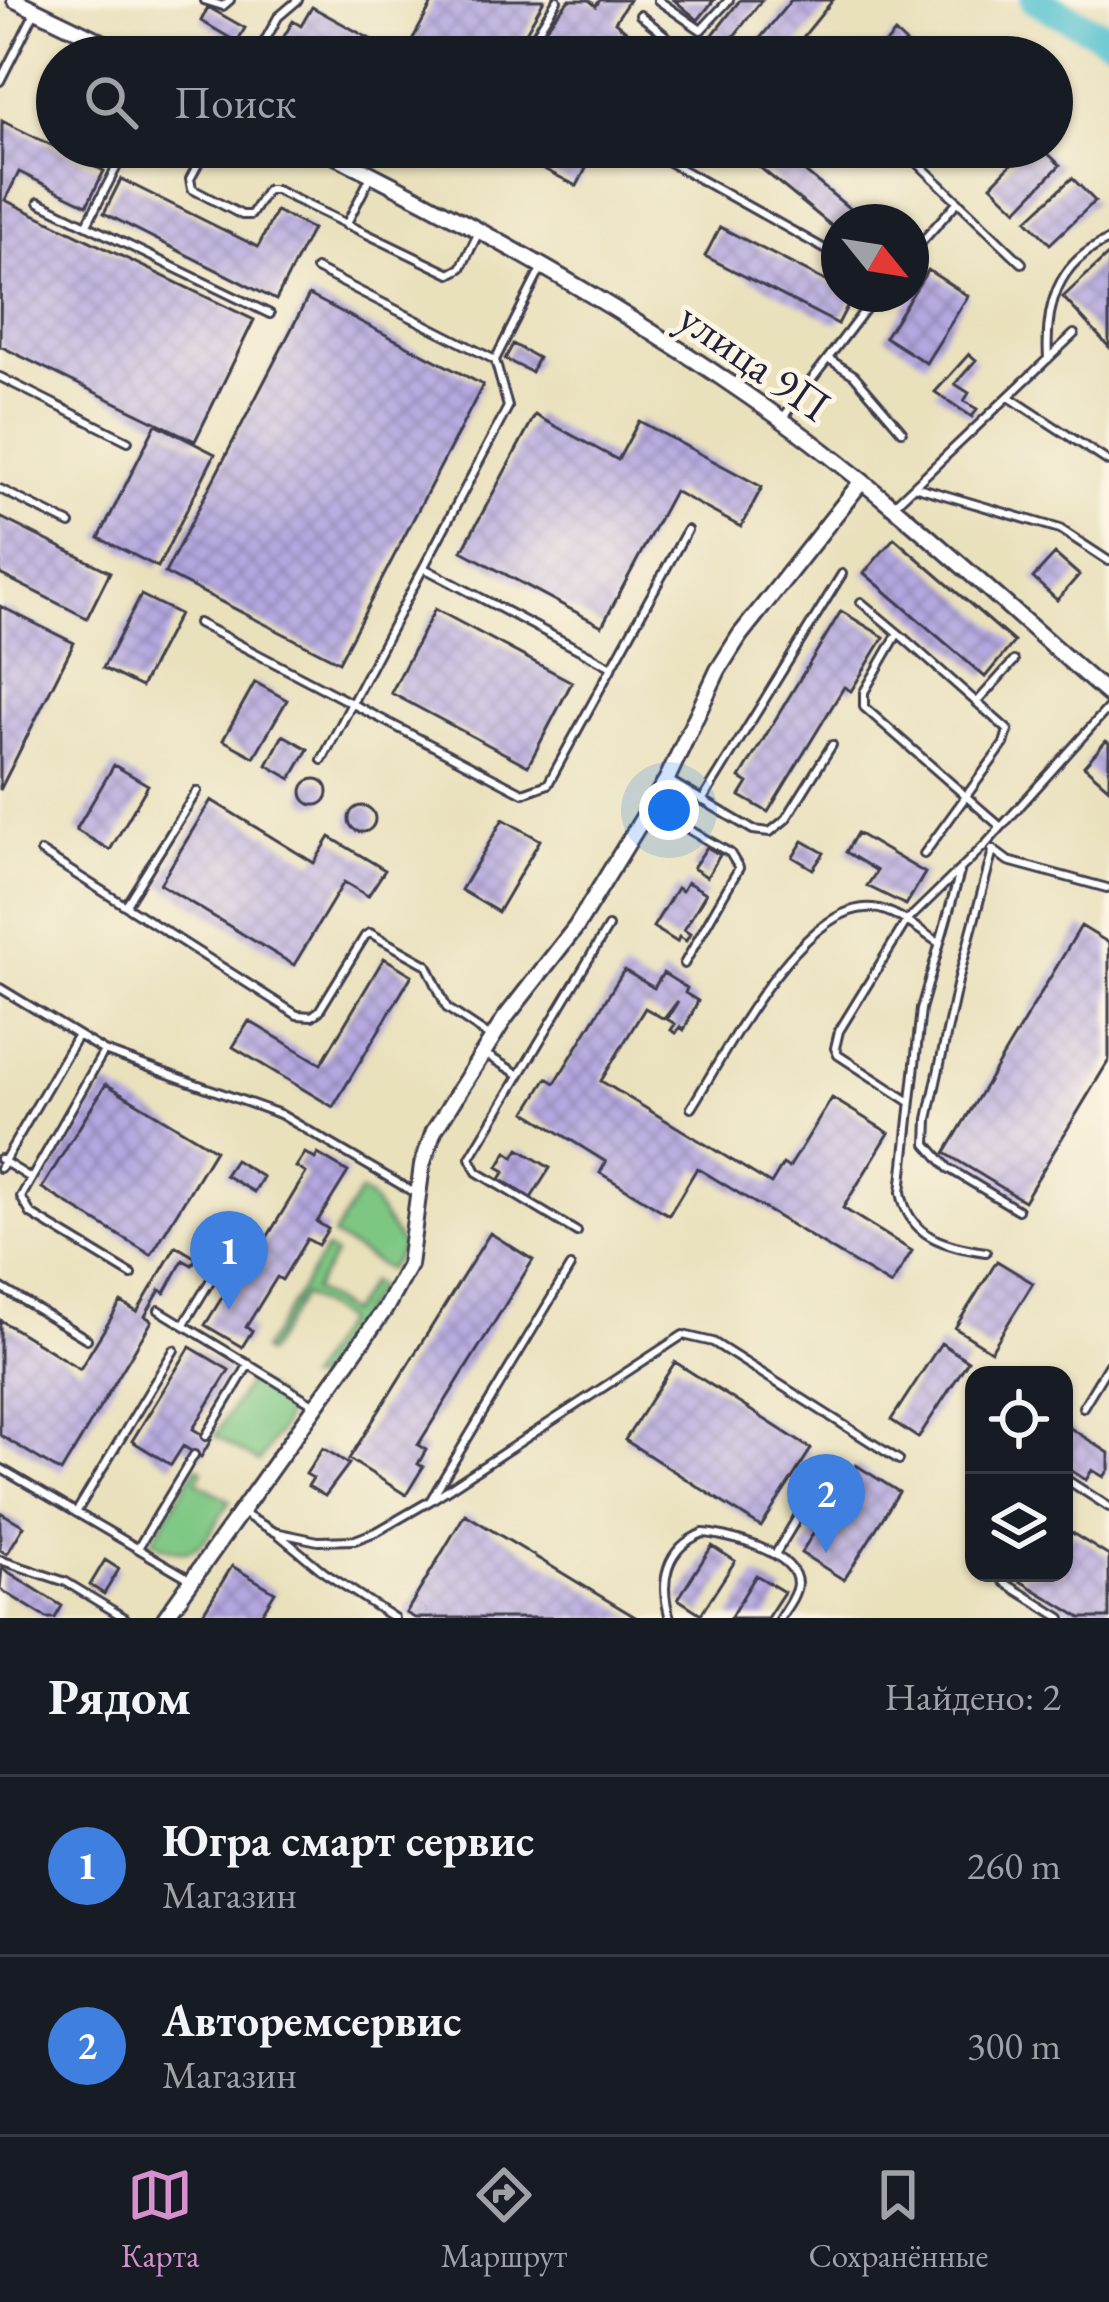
<!DOCTYPE html>
<html lang="ru">
<meta charset="utf-8">
<style>
body{margin:0;font-family:"EB Garamond",serif;background:#242831;color:#f1f3f6}
.controls{position:absolute;right:36px;bottom:36px;display:grid;overflow:hidden;border-radius:24px;box-shadow:0 3px 9px #0004}
.controls button{width:108px;height:108px;display:grid;place-items:center;padding:0;border:0;border-bottom:3px solid #363941;background:#171b24;color:#f1f3f6;font:60px sans-serif}
.compass{position:absolute;left:821px;top:204px;width:108px;height:108px;border-radius:50%;background:#171b24;box-shadow:0 3px 9px #0004;rotate:120deg}
.you{position:absolute;left:669px;top:810px;width:42px;height:42px;margin:-30px;border:9px solid #fff;border-radius:50%;background:#1a73e8;box-shadow:0 0 0 18px #1a73e833}
.badge{display:grid;place-items:center;width:78px;height:78px;border-radius:50%;background:#d690ce;color:#fff;font-size:39px;font-weight:700}
.pin{position:absolute;translate:-50% -99px;filter:drop-shadow(0 3px 6px #0008)}
.pin::after{content:'';position:absolute;top:63px;width:42px;height:36px;background:inherit;clip-path:polygon(0 0,100% 0,50% 100%)}
.list{margin:0;padding:0;list-style:none}
h2{display:flex;justify-content:space-between;align-items:center;height:156px;margin:0;padding:0 48px;font-size:51px}
h2 small{font-size:39px;font-weight:400;color:#9ea1a6}
.list li{display:grid;grid-template-columns:78px 1fr auto;gap:36px;align-items:center;box-sizing:border-box;height:180px;padding:0 48px;border-top:3px solid #363941}
.list b{display:block;font-size:45px;white-space:nowrap}
.list p{margin:0;font-size:39px;white-space:nowrap;color:#9ea1a6}
.list em{font-size:39px;font-style:normal;color:#9ea1a6}
.icon{flex:none;width:66px;height:66px;fill:none;stroke:currentColor;stroke-width:2;stroke-linecap:round;stroke-linejoin:round}
.map{position:relative;flex:none;width:1109px;height:1618px;overflow:hidden}
.search{position:absolute;background:#171b24;box-shadow:0 3px 9px #0004;left:36px;right:36px;top:36px;height:132px;display:flex;align-items:center;gap:30px;box-sizing:border-box;padding:0 42px;border-radius:66px;color:#9ea1a6;font-size:45px}
.sheet{height:516px;background:#171b24}
nav{display:flex;justify-content:space-around;align-items:center;box-sizing:border-box;height:168px;border-top:3px solid #363941;background:#171b24;font-size:33px;color:#9ea1a6}
nav a{display:grid;justify-items:center;gap:6px}
nav .on{color:#d690ce}
.map>svg:first-child{display:block}
.green{fill:#7ec783;stroke:#50745f;stroke-width:3}
.lines{fill:none;stroke-linecap:round;stroke-linejoin:round}
.river{stroke:#57c2d0;stroke-width:30}
.building{fill:url(#building-cross-hatch)}
.service-casing{stroke:#403e4e;stroke-width:12}
.minor-casing{stroke:#403e4e;stroke-width:20}
.service{stroke:#fff;stroke-width:6}
.minor{stroke:#fff;stroke-width:14}
.labels{text-anchor:middle;dominant-baseline:central;stroke-width:10;stroke-linejoin:round;paint-order:stroke}
.street-label{font-size:45px;fill:#22223b;stroke:#fcf5e5}
</style>
<div class="map">
<svg width="1109" height="1618" viewBox="0 0 1109 1618">
<defs>
<pattern id="building-cross-hatch" width="8" height="8" patternUnits="userSpaceOnUse" patternTransform="scale(3)"><rect width="8" height="8" fill="#b5a7e0"/><path d="M0 0l8 8M0 8l8-8" fill="none" stroke="#9388b7"/></pattern>
</defs>
<rect width="100%" height="100%" fill="#fcf5e5"/>
<filter id="ink" filterUnits="userSpaceOnUse"><feTurbulence type="fractalNoise" baseFrequency=".00833" numOctaves="2"/><feDisplacementMap in="SourceGraphic" scale="24" xChannelSelector="R" yChannelSelector="G"/><feConvolveMatrix kernelMatrix="1 2 1 2 8 2 1 2 1" color-interpolation-filters="sRGB"/></filter>
<filter id="wash" filterUnits="userSpaceOnUse"><feTurbulence type="fractalNoise" baseFrequency=".004" numOctaves="4" result="noise"/><feDisplacementMap in="SourceGraphic" scale="48" xChannelSelector="R" yChannelSelector="G"/><feGaussianBlur stdDeviation="2.7" result="paint"/><feColorMatrix in="noise" values="0 0 0 0 0 0 0 0 0 0 0 0 0 0 0 0 0 1.4 0 .05"/><feComposite in="paint" operator="in"/></filter>
<g filter="url(#wash)">
<rect width="100%" height="100%" fill="#e9e0bc"/>
<path class="green" d="M 360,1192 L 371,1199 L 403,1247 L 388,1270 L 333,1236 Z
M 326,1249 L 335,1255 L 313,1290 L 349,1313 L 370,1282 L 378,1287 L 316,1379 L 306,1380 L 344,1320 L 303,1295 L 266,1354 L 262,1351 Z
M 250,1379 C 303,1411 288,1416 259,1462 L 215,1436 Z
M 197,1466 L 203,1470 L 197,1482 L 230,1501 C 206,1537 199,1568 152,1541 Z"/>
<g class="lines">
<path class="river" d="M 1035,0 L 1109,38"/>
</g>
<g id="blocks">
<path class="building" d="M 434,0 L 544,0 L 512,57 L 310,57 L 283,38 L 293,21 L 301,26 L 312,7 L 403,57 Z
M 569,0 L 589,0 L 596,6 L 600,0 L 629,0 L 615,22 L 657,57 L 529,57 L 538,37 Z
M 674,0 L 714,0 L 698,20 Z
M 740,0 L 762,0 L 718,57 L 704,46 Z
M 791,0 L 833,0 L 787,57 L 745,57 Z
M 208,7 L 245,28 L 237,42 L 201,21 Z
M 895,33 L 921,57 L 874,57 Z
M 2,121 L 104,171 L 87,205 L 19,172 L 5,200 L 254,320 L 195,441 L 0,346 Z
M 501,147 L 587,147 L 595,151 L 577,186 Z
M 735,147 L 775,147 L 866,222 L 839,222 L 839,232 Z
M 1028,147 L 1041,147 L 1060,165 L 1017,210 L 991,185 Z
M 1072,178 L 1095,201 L 1050,244 L 1027,220 Z
M 121,179 L 258,247 L 276,211 L 312,229 L 276,300 L 104,213 Z
M 720,227 L 839,288 L 839,294 L 853,295 L 838,324 L 705,256 Z
M 1109,254 L 1109,347 L 1063,297 Z
M 928,270 L 968,296 L 926,363 L 885,337 Z
M 309,295 L 483,385 L 339,662 L 165,573 Z
M 513,344 L 538,358 L 531,372 L 505,359 Z
M 969,354 L 976,360 L 955,384 L 969,393 L 964,401 L 977,409 L 972,417 L 935,392 Z
M 535,415 L 618,460 L 639,421 L 762,487 L 741,527 L 674,491 L 602,626 L 462,551 Z
M 156,424 L 215,454 L 158,567 L 99,538 Z
M 0,517 L 110,572 L 87,618 L 0,574 Z
M 894,538 L 1014,642 L 985,677 L 864,573 Z
M 1055,554 L 1079,575 L 1057,600 L 1033,578 Z
M 141,595 L 179,614 L 141,687 L 103,668 Z
M 0,606 L 74,643 L 0,790 Z
M 435,609 L 572,682 L 528,766 L 391,693 Z
M 841,611 L 884,637 L 851,691 L 844,687 L 768,812 L 740,796 L 748,783 L 740,778 Z
M 255,682 L 287,700 L 254,757 L 223,740 Z
M 283,735 L 308,749 L 291,779 L 267,765 Z
M 1106,741 L 1109,743 L 1109,788 L 1084,766 Z
M 114,765 L 148,785 L 110,850 L 76,830 Z
M302 792a13 13 0 1 1 26 0a13 13 0 1 1-26 0Z
M 211,800 L 314,863 L 330,837 L 385,870 L 368,896 L 344,882 L 294,965 L 160,884 Z
M349 819a13 13 0 1 1 26 0a13 13 0 1 1-26 0Z
M 503,819 L 540,840 L 498,912 L 461,890 Z
M 857,833 L 925,873 L 906,905 L 867,886 L 877,871 L 846,852 Z
M 803,841 L 824,853 L 813,869 L 793,857 Z
M 707,847 L 720,855 L 707,877 L 693,868 Z
M 687,882 L 706,893 L 684,930 L 690,934 L 686,941 L 679,937 L 677,942 L 653,927 L 677,888 L 682,891 Z
M 1081,926 L 1109,943 L 1109,1060 L 1024,1201 L 945,1153 Z
M 384,958 L 412,975 L 333,1107 L 233,1047 L 249,1021 L 321,1064 Z
M 624,970 L 654,988 L 663,973 L 687,988 L 685,993 L 698,1001 L 684,1030 L 680,1027 L 676,1033 L 671,1030 L 675,1024 L 667,1019 L 678,1001 L 664,1019 L 645,1008 L 601,1081 L 771,1184 L 783,1164 L 789,1168 L 832,1098 L 889,1133 L 843,1208 L 912,1251 L 891,1285 L 697,1168 L 669,1215 L 600,1173 L 606,1162 L 526,1112 L 547,1078 L 555,1083 Z
M 106,1084 L 215,1150 L 151,1255 L 42,1188 Z
M 519,1149 L 550,1168 L 531,1198 L 500,1179 L 505,1171 L 498,1167 L 507,1152 L 514,1157 Z
M 305,1153 L 315,1159 L 318,1154 L 348,1172 L 317,1222 L 328,1229 L 318,1245 L 307,1239 L 282,1280 L 277,1277 L 246,1327 L 252,1331 L 242,1347 L 205,1325 L 231,1283 L 199,1263 L 214,1239 L 247,1259 L 249,1256 L 254,1259 L 306,1173 L 296,1167 Z
M 235,1160 L 263,1177 L 254,1192 L 225,1175 Z
M 490,1233 L 533,1260 L 418,1445 L 426,1450 L 418,1464 L 423,1467 L 406,1495 L 349,1459 Z
M 176,1246 L 196,1258 L 192,1265 L 183,1260 L 165,1293 L 160,1290 L 145,1316 L 152,1321 L 61,1472 L 0,1435 L 0,1320 L 80,1369 L 121,1302 L 137,1312 Z
M 997,1261 L 1033,1283 L 991,1351 L 955,1328 Z
M 941,1343 L 968,1361 L 918,1438 L 891,1420 Z
M 190,1347 L 229,1370 L 193,1429 L 211,1440 L 201,1457 L 183,1446 L 171,1465 L 132,1441 Z
M 675,1362 L 811,1449 L 761,1527 L 625,1440 Z
M 1064,1424 L 1109,1453 L 1109,1469 L 1104,1477 L 1092,1470 L 1086,1480 L 1064,1466 Z
M 323,1448 L 349,1464 L 325,1496 L 308,1486 L 313,1478 L 306,1474 Z
M 856,1465 L 899,1492 L 844,1580 L 801,1553 Z
M 0,1512 L 24,1526 L 7,1554 L 0,1550 Z
M 465,1514 L 597,1594 L 637,1618 L 415,1618 L 406,1613 Z
M 1064,1528 L 1109,1556 L 1109,1618 L 1081,1618 L 1020,1581 L 1025,1573 L 1064,1573 Z
M 712,1546 L 735,1561 L 701,1614 L 678,1599 Z
M 105,1560 L 119,1569 L 104,1594 L 90,1585 Z
M 232,1566 L 275,1592 L 259,1618 L 200,1618 Z
M 2,1568 L 62,1606 L 55,1618 L 47,1618 L 0,1589 Z
M 756,1575 L 784,1592 L 767,1618 L 730,1618 Z"/>
</g>
</g>
<g filter="url(#ink)">
<use href="#blocks" fill-opacity="0" stroke="#403e4e" stroke-width="3"/>
<g class="lines">
<defs>
<path id="service" d="M 204,0 L 223,6 L 230,0
M 658,0 L 701,30 L 729,0
M 640,15 L 692,57
M 806,55 L 808,57
M 256,57 L 278,17 L 298,0
M 522,57 L 557,0
M 0,81 L 36,10
M 207,147 L 190,179 L 192,189 L 242,215 L 251,215 L 267,190 L 276,190 L 450,274 L 461,268 L 479,232
M 642,147 L 839,257
M 901,147 L 1022,263
M 659,157 L 667,147
M 39,202 L 270,314
M 87,224 L 127,147
M 346,225 L 372,174
M 911,254 L 958,201
M 316,269 L 495,360 L 508,407 L 322,760
M 829,359 L 854,375 L 902,431
M 1048,359 C 1045,308 1056,262 1109,240
M 495,360 L 542,267
M 0,377 L 128,441
M 1009,397 L 1109,462
M 781,420 L 877,294
M 914,486 L 1060,529 L 1109,561
M 0,489 L 70,524
M 894,505 L 1074,334
M 424,568 L 612,667
M 861,602 L 898,633 L 864,692 L 864,707 L 1001,827
M 198,623 L 523,793 L 548,784 L 687,530
M 898,633 L 1008,730 L 1004,744 L 924,854
M 978,701 L 1014,661
M 670,781 L 753,830 L 770,832 L 786,819 L 832,745
M 702,801 L 842,574
M 653,809 L 730,853 L 739,868 L 684,964
M 992,849 L 1008,861 L 1107,888
M 993,850 L 958,981 L 928,1119 L 927,1144 L 948,1168 L 1018,1210
M 41,852 L 297,1015 L 312,1016 L 319,1011 L 365,936 L 370,933 L 427,965 L 447,1008 L 489,1036
M 960,872 L 921,1009 L 901,1192 C 909,1238 946,1246 986,1252
M 126,905 L 197,791
M 0,988 L 104,1051 L 280,1114 L 415,1193
M 104,1051 L 21,1197 L 31,1214 L 132,1275
M 485,1054 L 518,1074
M 910,1102 L 838,1055 L 835,1048 L 839,1031 L 906,922 L 986,844 L 1109,707
M 691,1108 C 724,1056 802,901 873,908 C 896,910 920,931 939,943
M 0,1159 L 29,1177
M 0,1168 L 77,1036
M 577,1232 L 477,1172 L 470,1158 L 608,927
M 0,1287 L 87,1339
M 159,1310 L 315,1405
M 184,1324 L 212,1278
M 1083,1407 L 1109,1364
M 206,1436 L 249,1364
M 0,1468 L 190,1579
M 1064,1478 L 1109,1507
M 430,1501 L 683,1335 L 713,1342 L 899,1460
M 77,1511 L 174,1350
M 242,1513 L 275,1532 L 318,1541 L 355,1540 L 378,1531 L 430,1501 L 570,1267
M 278,1534 L 325,1573 L 394,1618
M 138,1548 L 194,1455
M 776,1553 L 827,1469
M 0,1560 L 66,1582 L 125,1618
M 997,1573 L 1005,1583 L 1061,1618
M 670,1618 C 659,1583 665,1548 703,1533 C 728,1535 797,1552 797,1584 C 796,1596 786,1608 780,1618"/>
<path id="minor" d="M 15,0 L 133,57
M 317,147 C 479,226 635,314 781,419 C 897,503 1001,602 1109,695
M 165,1618 L 385,1309 L 409,1265 L 422,1165 L 434,1131 L 505,1018 L 576,927 L 667,779 L 718,670 L 740,635 L 862,481"/>
</defs>
<use href="#service" class="service-casing"/>
<use href="#minor" class="minor-casing"/>
<use href="#service" class="service"/>
<use href="#minor" class="minor"/>
</g>
</g>
<g class="labels">
<g class="street-label">
<text transform="translate(755 361) rotate(35)">улица 9П</text>
</g>
</g>
</svg>
<div class="controls">
<button><svg class="icon" aria-label="locate" viewBox="0 0 24 24"><circle cx="12" cy="12" r="6"/><path d="M12 2v4M12 18v4M2 12h4M18 12h4"/></svg></button>
<button><svg class="icon" aria-label="layers" viewBox="0 0 24 24"><path d="M12 4l9 5-9 5-9-5zM3 14l9 5 9-5"/></svg></button>
</div>
<svg class="compass" viewBox="-18 -18 36 36"><path d="M0-13l5 13h-10z" fill="#e53935"/><path d="M0 13l5-13h-10z" fill="#9ea1a6"/></svg>
<div class="you"></div>
<div class="pin badge" style="left:229px;top:1310px;background:#3f7fe0">1</div>
<div class="pin badge" style="left:826px;top:1553px;background:#3f7fe0">2</div>
<div class="search"><svg class="icon" aria-label="search" viewBox="0 0 24 24"><circle cx="10" cy="10" r="6"/><path d="M15 15l6 6"/></svg>Поиск</div>
</div>
<section class="sheet">
<h2>Рядом<small>Найдено: 2</small></h2>
<ul class="list">
<li><span class="badge" style="background:#3f7fe0">1</span><div><b>Югра смарт сервис</b><p>Магазин</p></div><em>260 m</em></li>
<li><span class="badge" style="background:#3f7fe0">2</span><div><b>Авторемсервис</b><p>Магазин</p></div><em>300 m</em></li>
</ul>
</section>
<nav>
<a class="on"><svg class="icon" aria-label="map" viewBox="0 0 24 24"><path d="M3 6l6-2 6 2 6-2v14l-6 2-6-2-6 2zM9 4v14M15 6v14"/></svg>Карта</a>
<a><svg class="icon" aria-label="directions" viewBox="0 0 24 24"><path d="M12 3l9 9-9 9-9-9zM9 14v-3h6M13 9l2 2-2 2"/></svg>Маршрут</a>
<a><svg class="icon" aria-label="saved" viewBox="0 0 24 24"><path d="M7 4h10v16l-5-4-5 4z"/></svg>Сохранённые</a>
</nav>
